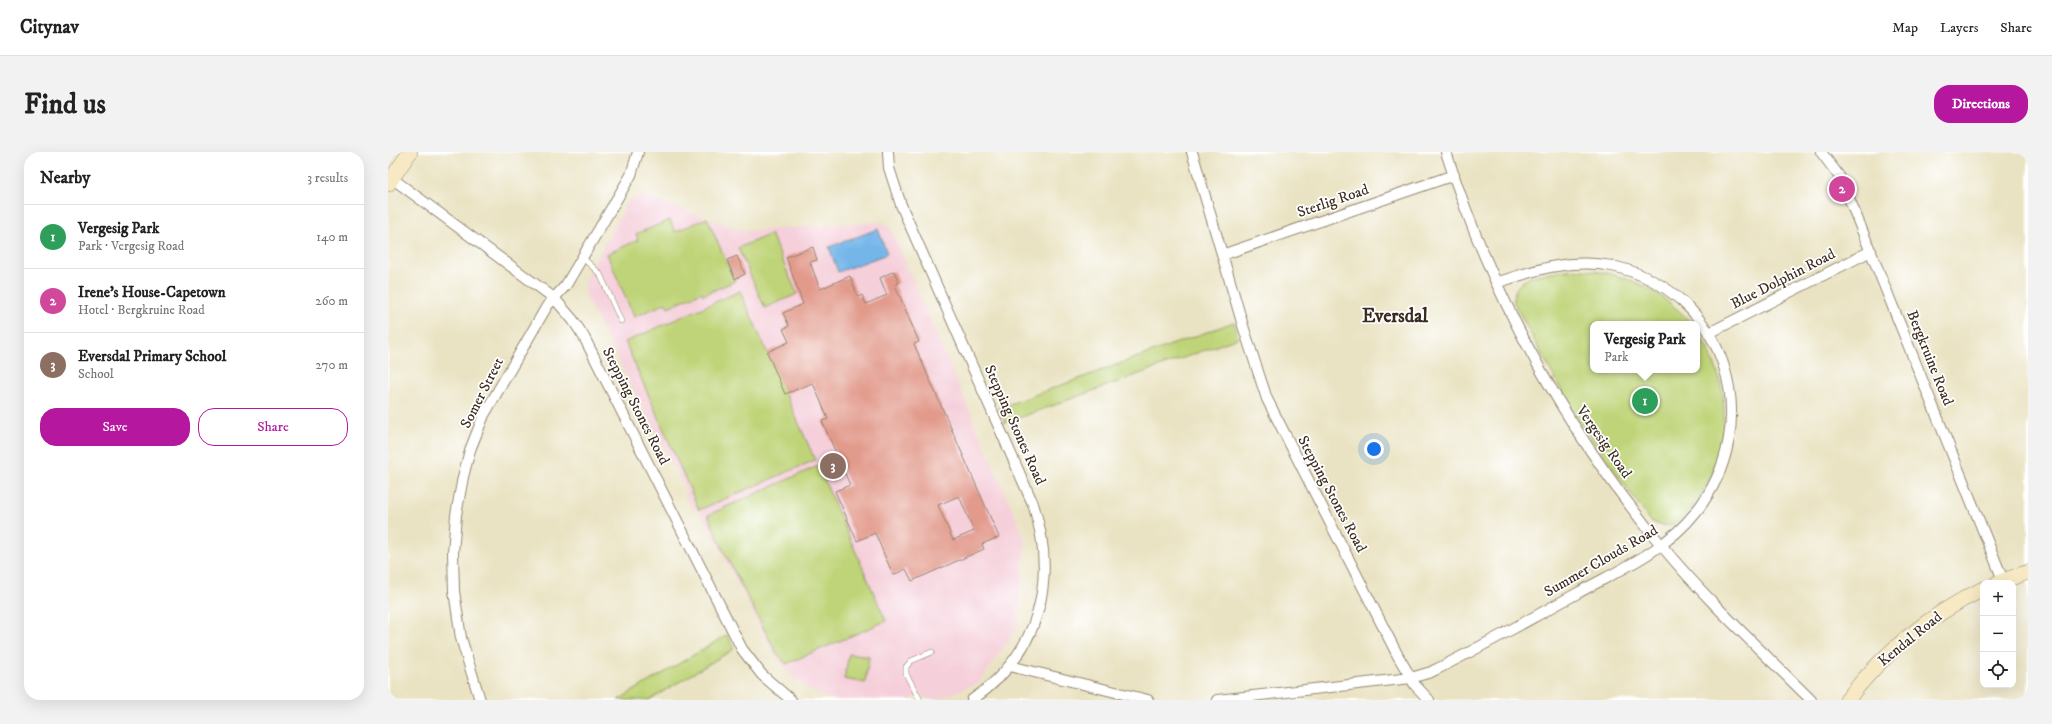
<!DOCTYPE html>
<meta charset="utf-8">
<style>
body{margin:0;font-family:"IM FELL DW Pica",serif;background:#f2f2f2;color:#222}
.controls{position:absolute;right:12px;bottom:12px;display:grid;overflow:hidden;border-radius:8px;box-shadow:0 4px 16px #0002}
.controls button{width:36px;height:36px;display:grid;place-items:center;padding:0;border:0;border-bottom:1px solid #e0e0e0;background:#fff;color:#222;font:20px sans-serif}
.you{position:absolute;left:986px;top:297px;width:14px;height:14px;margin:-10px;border:3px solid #fff;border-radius:50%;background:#1a73e8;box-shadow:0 0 0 6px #1a73e833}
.badge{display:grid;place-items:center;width:26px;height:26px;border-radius:50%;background:#b5179e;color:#fff;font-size:13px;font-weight:700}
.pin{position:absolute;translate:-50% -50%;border:2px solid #fff;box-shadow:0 1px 4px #0006}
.popup{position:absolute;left:1202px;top:169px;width:110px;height:52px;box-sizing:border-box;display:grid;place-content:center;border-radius:8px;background:#fff;filter:drop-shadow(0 1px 3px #0005);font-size:13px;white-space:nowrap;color:#767676}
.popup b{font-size:15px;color:#222}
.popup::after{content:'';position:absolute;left:50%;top:100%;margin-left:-8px;border:8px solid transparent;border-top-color:#fff}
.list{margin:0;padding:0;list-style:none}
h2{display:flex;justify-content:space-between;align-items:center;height:52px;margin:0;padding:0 16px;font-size:17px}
h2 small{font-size:13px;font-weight:400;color:#767676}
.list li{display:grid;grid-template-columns:26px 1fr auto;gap:12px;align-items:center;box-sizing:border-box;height:64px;padding:0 16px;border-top:1px solid #e0e0e0}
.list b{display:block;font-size:15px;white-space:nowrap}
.list p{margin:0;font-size:13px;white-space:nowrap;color:#767676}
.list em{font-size:13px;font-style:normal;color:#767676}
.actions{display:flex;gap:8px;padding:12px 16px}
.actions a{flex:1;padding:9px 0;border:1px solid #b5179e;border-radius:16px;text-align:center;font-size:14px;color:#b5179e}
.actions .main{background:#b5179e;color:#fff}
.icon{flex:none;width:22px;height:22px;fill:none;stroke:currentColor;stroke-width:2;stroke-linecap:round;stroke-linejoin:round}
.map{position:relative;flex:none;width:1640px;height:548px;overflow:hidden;border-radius:16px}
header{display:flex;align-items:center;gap:24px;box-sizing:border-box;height:56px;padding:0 20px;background:#fff;border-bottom:1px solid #e0e0e0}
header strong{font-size:19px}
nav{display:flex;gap:22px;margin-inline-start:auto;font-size:14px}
.intro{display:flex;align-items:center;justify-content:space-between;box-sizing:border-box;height:96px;padding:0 24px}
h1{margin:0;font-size:28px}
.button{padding:10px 18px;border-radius:16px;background:#b5179e;color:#fff;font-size:14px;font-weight:700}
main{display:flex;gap:24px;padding:0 24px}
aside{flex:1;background:#fff;border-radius:16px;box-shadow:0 4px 16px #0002}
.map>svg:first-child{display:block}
.built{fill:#f5cfda}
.green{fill:#bfd478;stroke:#7d7f4b}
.water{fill:#75b6e9;stroke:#587084}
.building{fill:#e29a8b;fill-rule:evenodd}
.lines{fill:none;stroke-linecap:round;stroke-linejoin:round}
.lane-casing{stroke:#928670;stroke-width:6}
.street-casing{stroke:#928670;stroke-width:12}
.secondary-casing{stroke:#928670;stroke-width:16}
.lane{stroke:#fff;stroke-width:5}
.street{stroke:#fff;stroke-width:10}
.secondary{stroke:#f6e9c3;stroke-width:15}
.labels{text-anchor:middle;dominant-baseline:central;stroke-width:3.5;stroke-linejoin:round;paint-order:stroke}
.street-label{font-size:15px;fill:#3b2a1e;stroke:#fff}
.district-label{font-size:19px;font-weight:bold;fill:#3b2a1e;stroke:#fff}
</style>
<header>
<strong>Citynav</strong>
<nav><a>Map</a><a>Layers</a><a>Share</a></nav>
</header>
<div class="intro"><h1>Find us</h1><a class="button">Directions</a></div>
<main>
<aside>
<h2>Nearby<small>3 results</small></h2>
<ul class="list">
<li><span class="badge" style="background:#2e9e5b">1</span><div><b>Vergesig Park</b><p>Park · Vergesig Road</p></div><em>140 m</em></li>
<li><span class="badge" style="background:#d1479c">2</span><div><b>Irene's House-Capetown</b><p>Hotel · Bergkruine Road</p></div><em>260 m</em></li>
<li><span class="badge" style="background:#8d6e63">3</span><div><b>Eversdal Primary School</b><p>School</p></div><em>270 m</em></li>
</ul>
<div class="actions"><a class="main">Save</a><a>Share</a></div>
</aside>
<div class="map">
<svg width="1640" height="548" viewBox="0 0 1640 548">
<rect width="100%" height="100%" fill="#fff"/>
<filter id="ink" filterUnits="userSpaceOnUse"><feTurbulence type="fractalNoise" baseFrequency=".025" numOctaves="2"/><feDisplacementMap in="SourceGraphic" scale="8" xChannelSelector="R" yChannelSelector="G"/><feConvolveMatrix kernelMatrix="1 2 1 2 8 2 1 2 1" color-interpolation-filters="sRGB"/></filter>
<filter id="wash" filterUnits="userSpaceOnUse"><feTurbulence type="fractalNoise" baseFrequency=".012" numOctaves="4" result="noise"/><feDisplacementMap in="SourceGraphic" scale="16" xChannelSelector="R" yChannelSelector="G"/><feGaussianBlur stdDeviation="0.9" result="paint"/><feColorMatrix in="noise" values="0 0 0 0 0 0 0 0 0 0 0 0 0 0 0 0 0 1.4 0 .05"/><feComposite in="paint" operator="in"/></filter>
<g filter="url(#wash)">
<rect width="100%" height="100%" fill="#eae3c3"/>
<path class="built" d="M 255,44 L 357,79 L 493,70 L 502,75 L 637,387 L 630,474 L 592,530 L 547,548 L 541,548 L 535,543 L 526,545 L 524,548 L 448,548 L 435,544 L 411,531 L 386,502 L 311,358 L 304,357 L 297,342 L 299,341 L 197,143 L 198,126 L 241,48 Z"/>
<path class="green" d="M 319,66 L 347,129 L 315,143 L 314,140 L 280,155 L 278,151 L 246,165 L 219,102 L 250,88 L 248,82 L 282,68 L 287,80 Z
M 383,82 L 409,142 L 377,156 L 350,96 Z
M 1179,118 C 1228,116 1271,135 1304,172 L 1205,172 L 1205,218 L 1309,218 L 1309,179 C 1325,202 1335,229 1336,256 C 1336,273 1334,291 1329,308 C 1322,330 1292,392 1262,368 L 1188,265 L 1126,151 C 1122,123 1159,121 1179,118 Z
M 352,139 L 427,308 L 311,358 L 237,190 Z
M 846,170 L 850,186 L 617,271 L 611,256 Z
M 430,314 L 498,469 L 398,512 L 388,500 L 337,402 L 320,363 Z
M 339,483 L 346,497 L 261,548 L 230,548 Z
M 461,502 L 481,505 L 477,531 L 456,527 Z"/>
<path class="water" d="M 490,77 L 499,102 L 450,120 L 441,95 Z"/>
<g id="blocks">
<path class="building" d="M 425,95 L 429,108 L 422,110 L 432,137 L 462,124 L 470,145 L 474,143 L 478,152 L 499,143 L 492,126 L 506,119 L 511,131 L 507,133 L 531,190 L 526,192 L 611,385 L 594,392 L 596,397 L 524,429 L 518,417 L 505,423 L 487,381 L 469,389 L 447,339 L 462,333 L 434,269 L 440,267 L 425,231 L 397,242 L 379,200 L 401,190 L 395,177 L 401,174 L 395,161 L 415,152 L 398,105 ZM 571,344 L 586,379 L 565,388 L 550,353 Z
M 349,104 L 357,122 L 347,127 L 339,108 Z"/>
</g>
</g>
<g filter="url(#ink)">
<use href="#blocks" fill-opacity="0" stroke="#928670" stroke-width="1"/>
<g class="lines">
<defs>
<path id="lane" d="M 195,106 L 212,122 L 233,169
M 532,548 L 518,522 L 518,515 L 523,509 L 544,500"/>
<path id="street" d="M 500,0 L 501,16 L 513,53 L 645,352 C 670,428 652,501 584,548
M 804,0 L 856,177 L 879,247 L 1010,504 L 1027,533 L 1041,548
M 1058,0 C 1104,145 1177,277 1274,394 C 1319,449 1373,498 1423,548
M 1433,0 L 1451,24 L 1457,36 L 1615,428
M 5,27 L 166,146 L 185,168 L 196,185 L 354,497 L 374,523 L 403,548
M 834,103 L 1066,23
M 1321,181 L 1483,99
M 622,514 L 760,548
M 92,548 L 73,486 L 66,439 L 65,401 L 68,363 L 75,325 L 82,298 L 96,263 L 159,154 L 178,133 L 243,23 L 250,0
M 829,548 L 1023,526 L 1043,520 C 1092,496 1140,468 1188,442 C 1229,419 1277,399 1307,361 C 1379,272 1339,139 1224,114 C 1183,106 1146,118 1108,131"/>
<path id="secondary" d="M 0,32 L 22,0
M 1609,431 L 1640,420
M 1459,548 C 1495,501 1542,463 1595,437"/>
</defs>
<use href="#lane" class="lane-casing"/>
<use href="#street" class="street-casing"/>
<use href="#secondary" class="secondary-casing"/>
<use href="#lane" class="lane"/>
<use href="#street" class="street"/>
<use href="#secondary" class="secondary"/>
</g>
</g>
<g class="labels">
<g class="street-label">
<text transform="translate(945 49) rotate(-19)">Sterlig Road</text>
<text transform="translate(1395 127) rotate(-27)">Blue Dolphin Road</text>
<text transform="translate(1542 206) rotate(68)">Bergkruine Road</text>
<text transform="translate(94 241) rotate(-63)">Somer Street</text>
<text transform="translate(248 254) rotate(63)">Stepping Stones Road</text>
<text transform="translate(627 273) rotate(66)">Stepping Stones Road</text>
<text transform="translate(1216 290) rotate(55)">Vergesig Road</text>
<text transform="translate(944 342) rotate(62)">Stepping Stones Road</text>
<text transform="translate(1213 409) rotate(-30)">Summer Clouds Road</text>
<text transform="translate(1522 487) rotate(-39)">Kendal Road</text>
</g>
<g class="district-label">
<text x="1007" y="164">Eversdal</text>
</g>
</g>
</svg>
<div class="controls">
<button>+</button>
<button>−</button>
<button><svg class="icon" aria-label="locate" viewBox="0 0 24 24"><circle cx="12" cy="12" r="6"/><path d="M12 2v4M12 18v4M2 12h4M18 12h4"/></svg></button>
</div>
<div class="you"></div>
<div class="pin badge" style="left:1257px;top:249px;background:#2e9e5b">1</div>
<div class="popup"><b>Vergesig Park</b>Park</div>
<div class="pin badge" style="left:1454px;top:37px;background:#d1479c">2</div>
<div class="pin badge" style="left:445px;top:314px;background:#8d6e63">3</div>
</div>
</main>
